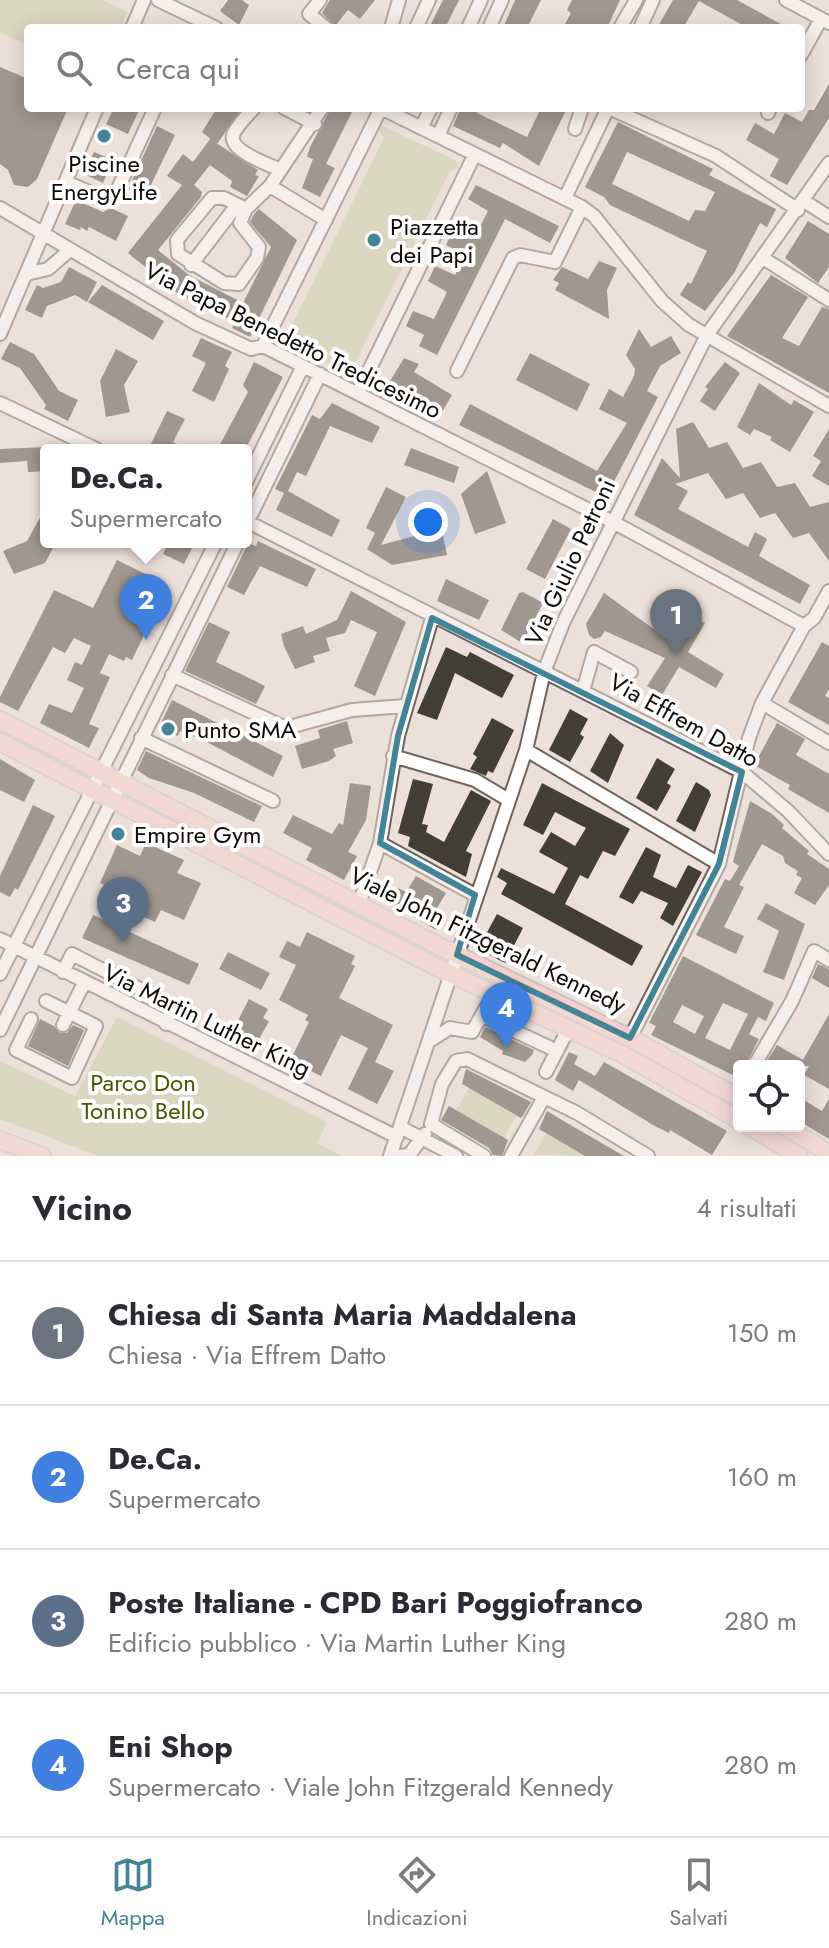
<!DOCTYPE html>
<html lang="it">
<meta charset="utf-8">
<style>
body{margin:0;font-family:Jost,sans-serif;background:#f7f7f7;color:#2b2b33}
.controls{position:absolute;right:24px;bottom:24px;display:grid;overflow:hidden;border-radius:8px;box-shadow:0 4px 20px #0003}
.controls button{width:72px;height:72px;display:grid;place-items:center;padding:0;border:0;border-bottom:2px solid #e1e1e2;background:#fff;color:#2b2b33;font:40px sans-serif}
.you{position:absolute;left:428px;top:522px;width:28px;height:28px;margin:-20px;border:6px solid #fff;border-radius:50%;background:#1a73e8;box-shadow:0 0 0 12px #1a73e833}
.badge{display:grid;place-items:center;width:52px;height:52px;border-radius:50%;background:#438597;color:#fff;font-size:26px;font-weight:700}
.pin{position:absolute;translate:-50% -66px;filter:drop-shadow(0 2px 4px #0008)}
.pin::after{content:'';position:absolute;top:42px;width:28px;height:24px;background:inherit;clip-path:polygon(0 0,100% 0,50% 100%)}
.popup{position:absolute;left:40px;top:444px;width:212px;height:104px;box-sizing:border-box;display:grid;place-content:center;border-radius:8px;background:#fff;filter:drop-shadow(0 2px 6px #0005);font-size:26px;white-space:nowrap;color:#7c7c81}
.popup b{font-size:30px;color:#2b2b33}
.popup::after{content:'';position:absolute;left:50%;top:100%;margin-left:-16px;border:16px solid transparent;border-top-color:#fff}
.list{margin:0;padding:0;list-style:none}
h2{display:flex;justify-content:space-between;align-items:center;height:104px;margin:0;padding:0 32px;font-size:34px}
h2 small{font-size:26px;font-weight:400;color:#7c7c81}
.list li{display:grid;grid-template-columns:52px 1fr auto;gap:24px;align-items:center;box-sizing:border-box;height:144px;padding:0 32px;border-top:2px solid #e1e1e2}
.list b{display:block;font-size:30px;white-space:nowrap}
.list p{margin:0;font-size:26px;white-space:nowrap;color:#7c7c81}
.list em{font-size:26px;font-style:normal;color:#7c7c81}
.icon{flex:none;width:44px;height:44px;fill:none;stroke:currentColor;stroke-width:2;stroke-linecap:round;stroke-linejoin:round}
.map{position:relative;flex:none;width:829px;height:1156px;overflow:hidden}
.search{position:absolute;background:#fff;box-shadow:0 4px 20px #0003;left:24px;right:24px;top:24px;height:88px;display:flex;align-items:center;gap:20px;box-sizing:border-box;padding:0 28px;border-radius:8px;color:#7c7c81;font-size:30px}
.sheet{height:680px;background:#fff}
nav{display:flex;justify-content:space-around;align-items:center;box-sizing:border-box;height:112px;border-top:2px solid #e1e1e2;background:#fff;font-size:22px;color:#7c7c81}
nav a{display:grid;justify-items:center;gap:4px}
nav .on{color:#438597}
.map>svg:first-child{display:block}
.green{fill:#c4cda3}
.building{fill:#433f36;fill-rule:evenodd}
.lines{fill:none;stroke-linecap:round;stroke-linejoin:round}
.minor-casing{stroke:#6e645e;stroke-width:16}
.major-casing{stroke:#c5c4c4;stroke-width:20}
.minor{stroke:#fff;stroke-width:12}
.major{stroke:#facccc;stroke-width:16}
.marked{fill:none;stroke:#438597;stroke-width:6;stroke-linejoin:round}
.poi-dot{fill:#438597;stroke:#fff;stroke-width:3}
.labels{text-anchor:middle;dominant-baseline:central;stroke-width:8;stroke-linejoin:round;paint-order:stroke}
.poi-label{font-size:24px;fill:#0f0b09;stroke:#fff;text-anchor:start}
.street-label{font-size:24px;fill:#0f0b09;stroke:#fff}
.park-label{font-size:24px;fill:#4a5600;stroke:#fff}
</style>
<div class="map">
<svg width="829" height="1156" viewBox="0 0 829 1156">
<rect width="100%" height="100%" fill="#ede0d9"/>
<path class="green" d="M 0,0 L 103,0 L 127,12 L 121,28 L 28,28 L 28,46 L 0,32 Z
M 383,126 L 455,160 L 459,168 L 450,171 L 355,363 L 361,370 L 352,375 L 284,340 L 279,332 L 290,329 L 384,138 L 378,130 Z
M 117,1017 L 327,1122 L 317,1143 L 342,1156 L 99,1156 L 0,1119 L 0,1061 L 75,1096 Z
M 469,1088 L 516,1116 L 504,1138 L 456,1110 Z
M 546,1133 L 585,1156 L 534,1155 Z"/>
<path class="building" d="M 228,0 L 242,0 L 249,5 L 239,25 L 220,11 Z
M 330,0 L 375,0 L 360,19 L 348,10 L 335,26 L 322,13 Z
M 443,0 L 459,0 L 445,28 L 429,28 Z
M 515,0 L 541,0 L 527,28 L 503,28 Z
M 572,0 L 620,0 L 607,28 L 563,28 L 571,13 L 567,10 Z
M 673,0 L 737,0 L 788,28 L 748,28 L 699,1 L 683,28 L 657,28 Z
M 0,67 L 28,79 L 28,108 L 68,108 L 37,179 L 28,187 L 14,185 L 8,170 L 0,164 Z
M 829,84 L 829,118 L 787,185 L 770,176 L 779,159 L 746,140 L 755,123 L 774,134 L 785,113 L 802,122 L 809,110 L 814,110 Z
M 114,108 L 140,108 L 128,134 L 106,124 Z
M 217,108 L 242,108 L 217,144 L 202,132 Z
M 331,108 L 354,108 L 326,164 L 335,168 L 320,197 L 302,188 L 313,159 L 307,157 L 310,147 Z
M 461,108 L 479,108 L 477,113 L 527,137 L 541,108 L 567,108 L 539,166 L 503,143 L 500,148 L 453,126 Z
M 618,122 L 713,169 L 709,175 L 776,209 L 767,227 L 760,223 L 734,273 L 705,311 L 680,295 L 688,282 L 691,284 L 707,251 L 610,205 L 604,197 L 585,187 ZM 627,152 L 715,192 L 705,211 L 695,210 L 689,221 L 612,184 Z
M 157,126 L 175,135 L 145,197 L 128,189 Z
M 210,139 L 258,170 L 255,175 L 259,176 L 247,196 L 230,187 L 232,181 L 210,165 L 194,185 L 202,192 L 201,197 L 158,250 L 189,275 L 243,303 L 271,247 L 250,222 L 254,214 L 259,209 L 297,240 L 250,337 L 232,328 L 235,322 L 177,293 L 128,253 L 182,185 L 167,176 L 183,154 L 193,162 Z
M 94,152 L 113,160 L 103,183 L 84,174 Z
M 476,185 L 559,226 L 550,243 L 505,219 L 437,355 L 419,346 L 424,335 L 406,326 L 413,311 L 434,319 L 447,292 L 428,281 L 435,266 L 455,275 L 466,255 L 446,245 L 453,230 L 474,238 L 488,211 L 468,199 Z
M 76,200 L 103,212 L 111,208 L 128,216 L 116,241 L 89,227 L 87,231 L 81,227 L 80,230 L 65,224 Z
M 808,221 L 829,234 L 829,267 L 818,283 L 785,258 Z
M 599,261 L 617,268 L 607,290 L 609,319 L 555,290 L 559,283 L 553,280 L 562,267 L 588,279 Z
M 69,267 L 97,282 L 87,302 L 75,295 L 47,306 L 42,318 L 25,310 L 37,285 L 43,288 L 61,282 Z
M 771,275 L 808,297 L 782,338 L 799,346 L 822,307 L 829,309 L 829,393 L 727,336 Z
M 102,285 L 164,321 L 153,340 L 88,302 Z
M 639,329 L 651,347 L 671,336 L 681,353 L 660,366 L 647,391 L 658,397 L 606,497 L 459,425 L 470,404 L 597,471 L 627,423 L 599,409 L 609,389 L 623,397 L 634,376 L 635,369 L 626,355 Z
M 201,338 L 232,352 L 225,366 L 229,369 L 214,402 L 192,391 L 206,363 L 192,356 Z
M 10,342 L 34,354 L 59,391 L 78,400 L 68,421 L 44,409 L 46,405 L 20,368 L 1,359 Z
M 116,349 L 138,361 L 124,385 L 130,412 L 106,417 L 100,381 Z
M 530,353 L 590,384 L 577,411 L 516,380 Z
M 404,358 L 419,364 L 414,372 L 452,395 L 441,414 L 387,386 Z
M 254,362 L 283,377 L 245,450 L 217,450 L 248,392 L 243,385 Z
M 725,362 L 740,373 L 715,411 L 700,401 L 708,389 L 705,387 Z
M 759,383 L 791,405 L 794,400 L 814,412 L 790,452 L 770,440 L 772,437 L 754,429 L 750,435 L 737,427 Z
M 332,403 L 380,427 L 372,443 L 330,426 L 306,476 L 297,472 L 288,491 L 340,520 L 332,537 L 276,510 L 284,493 L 275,489 L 312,415 L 320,419 Z
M 167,411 L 185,419 L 173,442 L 188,450 L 148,450 Z
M 693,422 L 709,448 L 727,442 L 743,468 L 761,462 L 777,487 L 795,483 L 810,507 L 829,502 L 829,561 L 809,533 L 793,538 L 775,513 L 760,518 L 743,493 L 726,499 L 708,473 L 675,484 L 688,491 L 678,509 L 748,547 L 755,532 L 767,539 L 759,556 L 810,585 L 800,604 L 634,515 L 662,458 L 680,478 L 676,429 Z
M 829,429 L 829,486 L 812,476 L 821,461 L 813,456 Z
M 46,447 L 46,471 L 28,472 L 27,461 L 0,463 L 0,449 Z
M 411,448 L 459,467 L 454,483 L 404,465 Z
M 487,471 L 506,523 L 475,534 L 461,494 Z
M 386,487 L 406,497 L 381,545 L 437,530 L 442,531 L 447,555 L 392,565 L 367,549 L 375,533 L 366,528 Z
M 46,507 L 46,542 L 56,542 L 45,563 L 14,574 L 3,551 L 27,541 Z
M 553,519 L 571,529 L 545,579 L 526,569 Z
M 258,541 L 316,569 L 307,587 L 260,566 L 244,595 L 227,587 L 248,543 L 256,546 Z
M 169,542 L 195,542 L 184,564 L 163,554 Z
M 117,560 L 168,585 L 132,660 L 126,657 L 124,661 L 109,654 L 100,673 L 110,677 L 89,724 L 99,728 L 89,748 L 40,723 L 49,704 L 72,713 L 84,688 L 67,680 L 75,662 L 82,665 L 91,646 L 74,638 L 65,653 L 53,647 L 18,711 L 0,702 L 0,697 L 54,590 L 93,608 Z
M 446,579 L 489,600 L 479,620 L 437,601 Z
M 351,591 L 406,622 L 375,696 L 354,686 L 377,632 L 351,620 L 345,633 L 326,638 L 330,651 L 313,656 L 315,662 L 295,669 L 284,646 L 281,634 L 303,626 L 306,634 L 337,620 Z
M 523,592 L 543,603 L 522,643 L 501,630 L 519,593 Z
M 604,593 L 673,643 L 690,614 L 705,623 L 688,652 L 724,674 L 716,688 L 679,667 L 662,695 L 647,686 L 665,658 L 605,631 L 601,637 L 594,639 L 589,635 L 586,624 Z
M 209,622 L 230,632 L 216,662 L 265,686 L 256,704 L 185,671 Z
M 822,642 L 829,646 L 829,689 L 825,696 L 829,698 L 829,725 L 788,702 Z
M 446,647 L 467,657 L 470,652 L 514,675 L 502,698 L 455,673 L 437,720 L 417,713 Z
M 172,700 L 283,756 L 273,777 L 203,740 L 180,731 L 178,736 L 159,727 Z
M 570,709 L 588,719 L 580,734 L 584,737 L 570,762 L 549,750 Z
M 492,718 L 514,730 L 493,773 L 488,771 L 486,776 L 470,769 L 477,757 L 473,754 Z
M 347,721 L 353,743 L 333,749 L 336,756 L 329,761 L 302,769 L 295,746 L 320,738 L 318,730 Z
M 777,723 L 805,739 L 796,755 L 829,774 L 829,813 L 788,789 L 790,785 L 754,765 Z
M 610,733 L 624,745 L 608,783 L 590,771 Z
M 146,751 L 262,806 L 254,822 L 194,793 L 149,778 L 137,770 Z
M 657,758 L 675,769 L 667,783 L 671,786 L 657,811 L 636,798 Z
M 0,759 L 35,780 L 24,802 L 0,790 Z
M 413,779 L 433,784 L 422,824 L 428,825 L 426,832 L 444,842 L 471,790 L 491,801 L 466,851 L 472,854 L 466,877 L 408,846 L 410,837 L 398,833 Z
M 696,782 L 709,790 L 711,795 L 695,832 L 676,821 Z
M 350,783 L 371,786 L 366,820 L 348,852 L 357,856 L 344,880 L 306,860 L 312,848 L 283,833 L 293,815 L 332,834 L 339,823 L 343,825 Z
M 542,783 L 630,829 L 615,856 L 603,851 L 588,879 L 580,875 L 565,904 L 643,946 L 632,966 L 501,894 L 507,883 L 497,877 L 501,868 L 554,894 L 568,868 L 539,852 L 551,832 L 575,846 L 586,828 L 555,812 L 543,835 L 523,825 Z
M 750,801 L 772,814 L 784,825 L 782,828 L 809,851 L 807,854 L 829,869 L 829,885 L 815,905 L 794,893 L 802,878 L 796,875 L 798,871 L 785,863 L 783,856 L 762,844 L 739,885 L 744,887 L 724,927 L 744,936 L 736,954 L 696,935 L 725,879 L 730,881 L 739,866 L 733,862 L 735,854 Z
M 33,805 L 55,816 L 18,890 L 15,888 L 10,897 L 0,892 L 0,876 Z
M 146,843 L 184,860 L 177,873 L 201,883 L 184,920 L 161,910 L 155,922 L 118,905 L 123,893 L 100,883 L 117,845 L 140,856 Z
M 646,847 L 661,855 L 653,877 L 676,888 L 688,865 L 702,872 L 673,926 L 660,918 L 668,903 L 641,891 L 633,904 L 619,897 Z
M 416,876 L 446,893 L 436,910 L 444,915 L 436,930 L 388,902 L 398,888 L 406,892 Z
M 766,903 L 805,924 L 784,980 L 763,972 L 779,931 L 757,919 Z
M 497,914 L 523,928 L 505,963 L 478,949 Z
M 93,915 L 199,964 L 189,985 L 82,938 Z
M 307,932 L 355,956 L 351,964 L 355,966 L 339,998 L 393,1025 L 375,1062 L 394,1071 L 377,1104 L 348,1089 L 368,1048 L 341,1035 L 321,1076 L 290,1061 L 309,1022 L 305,1020 L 308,1015 L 279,1000 L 296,965 L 279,957 L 287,941 L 300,947 Z
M 228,952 L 270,973 L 261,990 L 219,969 Z
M 683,956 L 774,1003 L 766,1021 L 758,1017 L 749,1034 L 759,1039 L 745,1066 L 739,1066 L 739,1078 L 651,1035 L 656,1026 L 649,1023 ZM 723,1003 L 748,1014 L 730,1050 L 705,1038 ZM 682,1005 L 704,1016 L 695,1034 L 673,1022 Z
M 818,964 L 829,969 L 829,988 L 812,978 Z
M 249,999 L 268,1009 L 263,1018 L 269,1021 L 256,1045 L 231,1034 Z
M 829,1014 L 829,1089 L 804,1075 L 809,1066 L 764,1066 L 777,1045 L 803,1060 Z
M 40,1019 L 54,1026 L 60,1033 L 67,1033 L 73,1025 L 84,1030 L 68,1066 L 28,1046 Z
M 485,1027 L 534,1050 L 532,1055 L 525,1062 L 502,1054 L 503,1051 L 480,1037 Z
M 569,1052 L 578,1056 L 574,1064 L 595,1076 L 604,1062 L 727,1131 L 712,1155 L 670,1130 L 669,1133 L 653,1125 L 579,1080 L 573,1091 L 555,1080 Z
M 466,1069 L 531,1102 L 524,1114 L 521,1118 L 462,1084 Z
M 799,1097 L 822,1111 L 829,1099 L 829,1139 L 799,1121 Z
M 449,1106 L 508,1140 L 502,1156 L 493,1155 L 489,1148 L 441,1120 Z
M 547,1111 L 567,1123 L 624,1156 L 585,1156 L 539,1129 Z"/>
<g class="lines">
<defs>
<path id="minor" d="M 158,0 L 216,28
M 320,0 L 309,14 L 326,28
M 786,0 L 829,23
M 132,28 L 144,0
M 391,28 L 399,0
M 416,28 L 429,0
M 468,28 L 481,0
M 489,28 L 502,0
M 620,28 L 636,0
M 640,28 L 653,0
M 801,55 L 821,19
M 254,108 C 248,115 236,126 233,135 C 229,151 268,164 278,169
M 284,108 L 315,124
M 322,108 L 270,186 L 326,220
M 381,108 L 582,207 L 594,216 L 662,301 L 689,325 L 829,406
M 609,108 L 716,156 L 798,210
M 768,113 L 770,108
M 421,128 L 431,108
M 575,129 L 582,108
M 438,136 L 451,108
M 66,182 L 108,200 L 116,193 L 155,108
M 212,198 L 224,198 L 246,209 L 240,223 L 259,247 L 257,258 L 239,284 L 224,283 L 178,254 L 177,240 Z
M 565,198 L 608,108
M 804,201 L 829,217
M 0,208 L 195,323 L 251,349 L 263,346 L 303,366 L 613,522 L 804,626
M 246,209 L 270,186
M 763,258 L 829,300
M 191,265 L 237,205
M 26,274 L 48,269 L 70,250
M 0,334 L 97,108
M 263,346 L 381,108
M 457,371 L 513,258 L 520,255 L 555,262 L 582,207
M 358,393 L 475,154
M 0,403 L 98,450
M 246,482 L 303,366
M 246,521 L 742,772 L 788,811 L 829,854
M 246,525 L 320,374
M 172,675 L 286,728 L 352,710 L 405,706
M 583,691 L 594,652 L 631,672
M 762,703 L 829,743
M 141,738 L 273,801
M 526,750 L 719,864
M 393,756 L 475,780 L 507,799
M 380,843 L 475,895
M 359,904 L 380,843 L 398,736 L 432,618
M 0,939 L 397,1137
M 63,972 L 72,954 L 173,1006 L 166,1024
M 0,974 L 216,542
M 483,1016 L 557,1051
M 31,1019 L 16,1050 L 72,1078 L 96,1026 L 46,1001
M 63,1025 L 84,983
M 0,1030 L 238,542
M 630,1038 L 719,864 L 749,738 L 762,703 L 804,626 L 814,618 L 829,591
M 431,1040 L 450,1028 L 472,1032 L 494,994
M 754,1066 L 792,1001 L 814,951 L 829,960
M 546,1072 L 569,1028
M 400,1127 L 456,1156
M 390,1156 L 526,750 L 544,672 L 563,623 L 707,335 L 829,163
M 399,1156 L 409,1155 L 425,1134
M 484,1156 L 431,1124 L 442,1084 L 456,1061 L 467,1059 L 577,1113 L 648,1156
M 511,1156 L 543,1099"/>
<path id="major" d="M 0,720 L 441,947 L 630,1038 L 739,1098
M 0,742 L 436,967 L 622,1054 L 739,1120
M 749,1126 L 799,1156
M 784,1126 L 829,1153
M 0,1140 L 42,1156"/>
</defs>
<use href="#minor" class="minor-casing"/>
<use href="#major" class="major-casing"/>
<use href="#minor" class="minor"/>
<use href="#major" class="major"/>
</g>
<path d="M0 0H829V1156H0ZM 432,618 L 742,772 L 719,864 L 630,1038 L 457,955 L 475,895 L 380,843 L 398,736 Z" fill="#ede0d9" fill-opacity=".55" fill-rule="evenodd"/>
<path class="marked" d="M 432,618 L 742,772 L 719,864 L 630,1038 L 457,955 L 475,895 L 380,843 L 398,736 Z"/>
<g class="poi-dot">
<circle cx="104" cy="136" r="8"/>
<circle cx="374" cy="240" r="8"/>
<circle cx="168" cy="729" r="8"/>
<circle cx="118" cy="834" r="8"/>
</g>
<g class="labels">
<g class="poi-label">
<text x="104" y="163" text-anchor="middle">Piscine<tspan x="104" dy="28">EnergyLife</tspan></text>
<text x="390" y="226">Piazzetta<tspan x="390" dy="28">dei Papi</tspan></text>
<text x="184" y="729">Punto SMA</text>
<text x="134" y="834">Empire Gym</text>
</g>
<g class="street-label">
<text transform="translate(293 340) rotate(26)">Via Papa Benedetto Tredicesimo</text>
<text transform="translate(570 562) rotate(-65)">Via Giulio Petroni</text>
<text transform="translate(684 720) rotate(29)">Via Effrem Datto</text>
<text transform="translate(488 940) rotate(26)">Viale John Fitzgerald Kennedy</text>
<text transform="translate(207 1020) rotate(26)">Via Martin Luther King</text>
</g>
<g class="park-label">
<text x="143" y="1082">Parco Don<tspan x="143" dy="28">Tonino Bello</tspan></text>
</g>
</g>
</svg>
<div class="controls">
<button><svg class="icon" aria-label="locate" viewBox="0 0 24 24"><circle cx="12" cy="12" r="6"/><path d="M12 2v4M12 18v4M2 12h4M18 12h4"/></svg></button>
</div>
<div class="you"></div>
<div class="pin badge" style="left:676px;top:655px;background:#6b7280">1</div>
<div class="pin badge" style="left:146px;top:640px;background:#3f7fe0">2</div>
<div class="popup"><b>De.Ca.</b>Supermercato</div>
<div class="pin badge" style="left:123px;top:943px;background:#5c6f8a">3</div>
<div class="pin badge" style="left:506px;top:1048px;background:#3f7fe0">4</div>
<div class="search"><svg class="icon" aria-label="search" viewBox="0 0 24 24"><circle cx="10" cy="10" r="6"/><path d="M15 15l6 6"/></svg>Cerca qui</div>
</div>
<section class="sheet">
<h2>Vicino<small>4 risultati</small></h2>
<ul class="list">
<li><span class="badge" style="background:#6b7280">1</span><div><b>Chiesa di Santa Maria Maddalena</b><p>Chiesa · Via Effrem Datto</p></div><em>150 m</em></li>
<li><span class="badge" style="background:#3f7fe0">2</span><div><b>De.Ca.</b><p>Supermercato</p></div><em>160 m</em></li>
<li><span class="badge" style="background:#5c6f8a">3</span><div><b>Poste Italiane - CPD Bari Poggiofranco</b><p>Edificio pubblico · Via Martin Luther King</p></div><em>280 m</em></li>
<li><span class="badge" style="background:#3f7fe0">4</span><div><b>Eni Shop</b><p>Supermercato · Viale John Fitzgerald Kennedy</p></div><em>280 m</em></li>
</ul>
</section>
<nav>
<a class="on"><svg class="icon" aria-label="map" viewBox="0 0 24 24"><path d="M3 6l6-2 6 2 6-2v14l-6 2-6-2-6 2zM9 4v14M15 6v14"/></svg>Mappa</a>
<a><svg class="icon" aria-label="directions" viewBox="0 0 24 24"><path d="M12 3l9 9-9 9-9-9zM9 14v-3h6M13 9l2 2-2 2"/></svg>Indicazioni</a>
<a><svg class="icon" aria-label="saved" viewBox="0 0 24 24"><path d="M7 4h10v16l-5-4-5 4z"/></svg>Salvati</a>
</nav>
